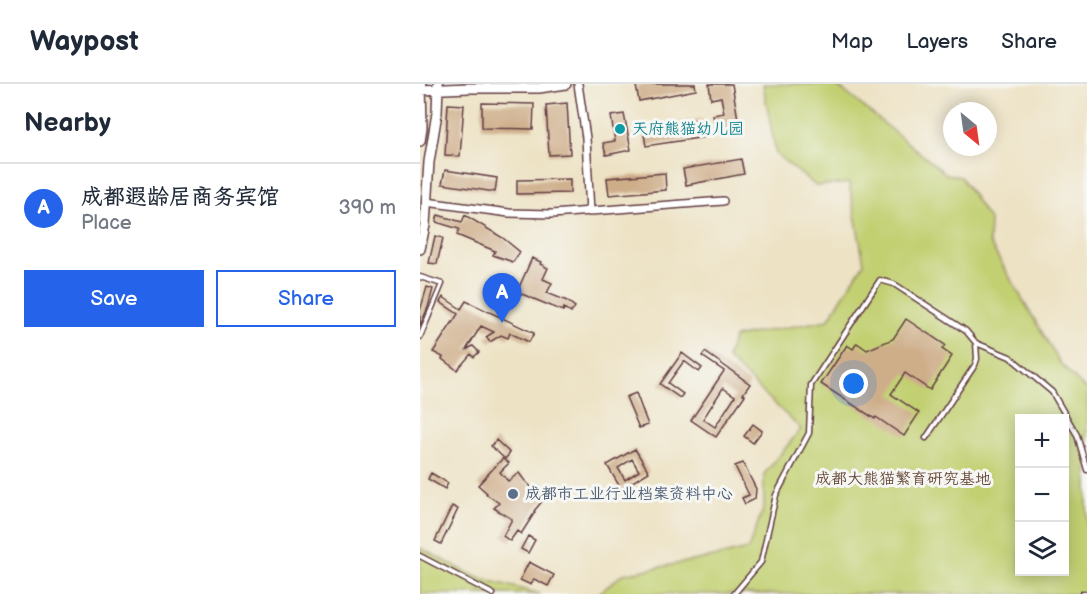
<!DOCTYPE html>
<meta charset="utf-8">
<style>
body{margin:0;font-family:"Balsamiq Sans","LXGW WenKai TC",sans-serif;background:#f6f6f7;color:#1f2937}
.controls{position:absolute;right:18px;bottom:18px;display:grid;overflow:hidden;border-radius:0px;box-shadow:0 3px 15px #0003}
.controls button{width:54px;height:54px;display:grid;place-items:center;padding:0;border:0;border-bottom:2px solid #e0e1e3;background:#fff;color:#1f2937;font:30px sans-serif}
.compass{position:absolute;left:523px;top:18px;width:54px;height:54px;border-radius:50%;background:#fff;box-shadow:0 3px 15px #0003;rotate:151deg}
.you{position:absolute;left:434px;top:300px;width:21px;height:21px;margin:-15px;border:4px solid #fff;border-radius:50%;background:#1a73e8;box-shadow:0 0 0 9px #1a73e833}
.badge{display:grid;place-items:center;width:39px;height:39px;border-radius:50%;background:#2563eb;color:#fff;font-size:20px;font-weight:700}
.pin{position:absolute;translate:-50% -50px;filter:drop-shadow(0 2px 3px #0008)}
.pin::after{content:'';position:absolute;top:32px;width:21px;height:18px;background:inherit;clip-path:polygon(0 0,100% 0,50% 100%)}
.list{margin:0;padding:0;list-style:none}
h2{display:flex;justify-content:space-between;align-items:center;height:78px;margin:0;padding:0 24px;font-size:26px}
h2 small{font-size:20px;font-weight:400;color:#747a83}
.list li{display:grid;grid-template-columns:39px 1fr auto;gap:18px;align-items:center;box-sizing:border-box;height:90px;padding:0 24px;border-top:2px solid #e0e1e3}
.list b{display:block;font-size:22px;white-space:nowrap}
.list p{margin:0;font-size:20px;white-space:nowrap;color:#747a83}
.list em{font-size:20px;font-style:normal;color:#747a83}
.actions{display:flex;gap:12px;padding:18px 24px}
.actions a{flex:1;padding:14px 0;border:2px solid #2563eb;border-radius:0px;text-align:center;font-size:21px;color:#2563eb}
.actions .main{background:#2563eb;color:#fff}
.icon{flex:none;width:33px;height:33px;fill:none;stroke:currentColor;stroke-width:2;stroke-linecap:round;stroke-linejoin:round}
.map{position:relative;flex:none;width:667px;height:510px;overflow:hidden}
header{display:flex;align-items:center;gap:36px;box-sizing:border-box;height:84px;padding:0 30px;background:#fff;border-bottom:2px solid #e0e1e3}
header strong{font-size:28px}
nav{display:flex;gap:33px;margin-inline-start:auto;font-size:21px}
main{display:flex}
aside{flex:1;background:#fff}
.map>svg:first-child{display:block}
.green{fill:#c2d072;stroke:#86784e;stroke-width:1.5;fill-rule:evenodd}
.building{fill:#cead89;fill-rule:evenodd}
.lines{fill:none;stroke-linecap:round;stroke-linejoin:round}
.lane-casing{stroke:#623c42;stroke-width:7}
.street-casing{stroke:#623c42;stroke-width:10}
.secondary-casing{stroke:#623c42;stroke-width:12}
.lane{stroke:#fff;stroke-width:4}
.street{stroke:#fff;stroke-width:7}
.secondary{stroke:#fff;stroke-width:9}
.culture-dot{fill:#0f9aa8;stroke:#f6f6f2;stroke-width:2}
.service-dot{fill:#5c6f8a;stroke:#f6f6f2;stroke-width:2}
.labels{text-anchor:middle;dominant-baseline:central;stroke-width:6;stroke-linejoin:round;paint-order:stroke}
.culture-label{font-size:16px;fill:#0d838f;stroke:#f6f6f2;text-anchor:start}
.park-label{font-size:16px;fill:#684b3d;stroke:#f6f6f2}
.service-label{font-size:16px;fill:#4e5e75;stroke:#f6f6f2;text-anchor:start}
</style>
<header>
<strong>Waypost</strong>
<nav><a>Map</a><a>Layers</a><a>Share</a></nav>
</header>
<main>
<aside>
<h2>Nearby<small></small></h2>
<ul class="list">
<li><span class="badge">A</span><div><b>成都遐龄居商务宾馆</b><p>Place</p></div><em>390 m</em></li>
</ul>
<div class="actions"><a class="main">Save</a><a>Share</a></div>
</aside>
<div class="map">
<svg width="667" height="510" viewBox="0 0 667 510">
<rect width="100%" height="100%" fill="#f6f6f2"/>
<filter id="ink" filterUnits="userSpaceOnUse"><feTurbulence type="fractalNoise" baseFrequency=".0167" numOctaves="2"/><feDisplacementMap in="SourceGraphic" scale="12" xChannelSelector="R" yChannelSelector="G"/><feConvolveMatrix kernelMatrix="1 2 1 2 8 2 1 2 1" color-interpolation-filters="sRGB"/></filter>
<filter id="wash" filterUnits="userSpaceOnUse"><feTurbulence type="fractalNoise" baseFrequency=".008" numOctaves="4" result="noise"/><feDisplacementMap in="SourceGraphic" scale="24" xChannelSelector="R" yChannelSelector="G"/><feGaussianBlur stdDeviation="1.35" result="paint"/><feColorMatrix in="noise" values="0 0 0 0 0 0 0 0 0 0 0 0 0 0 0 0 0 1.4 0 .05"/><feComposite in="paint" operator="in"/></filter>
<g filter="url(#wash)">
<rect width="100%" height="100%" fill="#ede2c4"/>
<path class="green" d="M 343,0 L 413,0 L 424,7 L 526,90 L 541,93 L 570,137 L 569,158 L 640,279 L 662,302 L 667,305 L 667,510 L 178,510 L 203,490 L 299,472 L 328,465 L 344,423 L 344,390 L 381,345 L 307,274 L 314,253 L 408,236 L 444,179 L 429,99 L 396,102 L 356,70 ZM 600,334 L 644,334 L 644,488 L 600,488 Z
M 0,464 L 56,493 L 120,510 L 0,510 Z"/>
<g id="blocks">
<path class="building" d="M 226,0 L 275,0 L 276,6 L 219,17 L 216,2 Z
M 289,0 L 312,0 L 319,41 L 296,45 L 293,31 L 304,29 L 301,13 L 291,15 Z
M 62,19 L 114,20 L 113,45 L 62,44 Z
M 147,19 L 150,70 L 129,71 L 126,21 Z
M 28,20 L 44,21 L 40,72 L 25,71 Z
M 204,30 L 211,66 L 186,71 L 183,59 L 195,57 L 191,32 Z
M 282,35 L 285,53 L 226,62 L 223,44 Z
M 321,75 L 324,90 L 266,101 L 263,85 Z
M 25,86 L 77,94 L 75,108 L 22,100 Z
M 245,89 L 246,106 L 189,111 L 187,94 Z
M 150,95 L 150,109 L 97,110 L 97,96 Z
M 18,131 L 42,138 L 45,131 L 83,154 L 100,168 L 93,178 L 73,171 L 75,167 L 37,151 L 39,145 L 16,138 Z
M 15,152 L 23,154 L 17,180 L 9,179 Z
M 112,174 L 121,178 L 120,180 L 128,184 L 123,195 L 132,199 L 127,209 L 147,217 L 155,223 L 151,229 L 144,224 L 143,227 L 97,208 Z
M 7,203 L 13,205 L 8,223 L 0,242 L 0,227 Z
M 23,213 L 41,225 L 46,217 L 114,249 L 109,258 L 90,249 L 88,254 L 81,251 L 70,258 L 66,253 L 74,248 L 61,242 L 46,266 L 53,262 L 59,268 L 54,273 L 51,270 L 37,286 L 22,275 L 23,273 L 13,268 L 38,230 L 20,218 Z
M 486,235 L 525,261 L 522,265 L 532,272 L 510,306 L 485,289 L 471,310 L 499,329 L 484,352 L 456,333 L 455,335 L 401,300 L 427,261 L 433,265 L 437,259 L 447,266 L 473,255 Z
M 285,268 L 330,300 L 323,310 L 325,311 L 296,353 L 271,336 L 304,287 L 282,272 ZM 303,304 L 315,312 L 295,343 L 283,335 Z
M 262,269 L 282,284 L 279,288 L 264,277 L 248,299 L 263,310 L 260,314 L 240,300 Z
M 216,309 L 228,341 L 219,344 L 206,313 Z
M 333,340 L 342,347 L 333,359 L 324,352 Z
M 76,356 L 90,369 L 85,375 L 71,362 Z
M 215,365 L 229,388 L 201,405 L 187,381 ZM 212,375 L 219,387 L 205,396 L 198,384 Z
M 83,374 L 89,379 L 80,388 L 88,397 L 99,389 L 105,397 L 124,415 L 114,427 L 115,428 L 101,450 L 97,447 L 90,457 L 83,452 L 92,435 L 74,424 L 79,419 L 66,410 L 67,409 L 58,401 Z
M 323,379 L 336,405 L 335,415 L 325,420 L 322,414 L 329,411 L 315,382 Z
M 11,389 L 28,399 L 25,405 L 8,395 Z
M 32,422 L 38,425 L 21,460 L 15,457 Z
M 108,452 L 115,456 L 108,469 L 101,465 Z
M 109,478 L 134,491 L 128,502 L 114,495 L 111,501 L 100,496 Z"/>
</g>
</g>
<g filter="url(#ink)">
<use href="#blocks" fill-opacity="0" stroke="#623c42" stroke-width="1.5"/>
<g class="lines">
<defs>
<path id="lane" d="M 0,193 L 22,200 L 0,253
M 556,259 L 590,273 L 632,308 L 657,351 L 667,386
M 0,472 L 73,510
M 314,510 L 341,478 L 356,411 L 389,349 L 391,301 L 460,196 L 474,200 L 546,247 L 556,259 L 557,275 L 555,281 L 506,354
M 662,510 L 666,510"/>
<path id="street" d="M 158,0 L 166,54 L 170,128
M 6,118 L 89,129 L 132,130 L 303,117"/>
<path id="secondary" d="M 0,6 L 49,4 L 119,4 L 146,0
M 0,57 L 2,44 L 1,0
M 0,165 L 5,141 L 9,78 L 17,29 L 18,0"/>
</defs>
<use href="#lane" class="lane-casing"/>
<use href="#street" class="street-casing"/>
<use href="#secondary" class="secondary-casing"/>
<use href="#lane" class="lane"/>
<use href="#street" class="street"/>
<use href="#secondary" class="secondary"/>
</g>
</g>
<circle class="culture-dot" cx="200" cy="45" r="6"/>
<circle class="service-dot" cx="93" cy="410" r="6"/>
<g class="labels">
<g class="culture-label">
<text x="212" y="45">天府熊猫幼儿园</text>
</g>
<g class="park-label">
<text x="483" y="395">成都大熊猫繁育研究基地</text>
</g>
<g class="service-label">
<text x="105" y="410">成都市工业行业档案资料中心</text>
</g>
</g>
</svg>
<div class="controls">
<button>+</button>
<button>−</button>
<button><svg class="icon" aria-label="layers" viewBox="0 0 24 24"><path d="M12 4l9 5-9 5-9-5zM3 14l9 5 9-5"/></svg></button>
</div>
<svg class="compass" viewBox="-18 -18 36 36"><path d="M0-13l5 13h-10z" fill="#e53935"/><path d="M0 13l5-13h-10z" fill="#747a83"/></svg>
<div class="you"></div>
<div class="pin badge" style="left:82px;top:239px">A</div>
</div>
</main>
